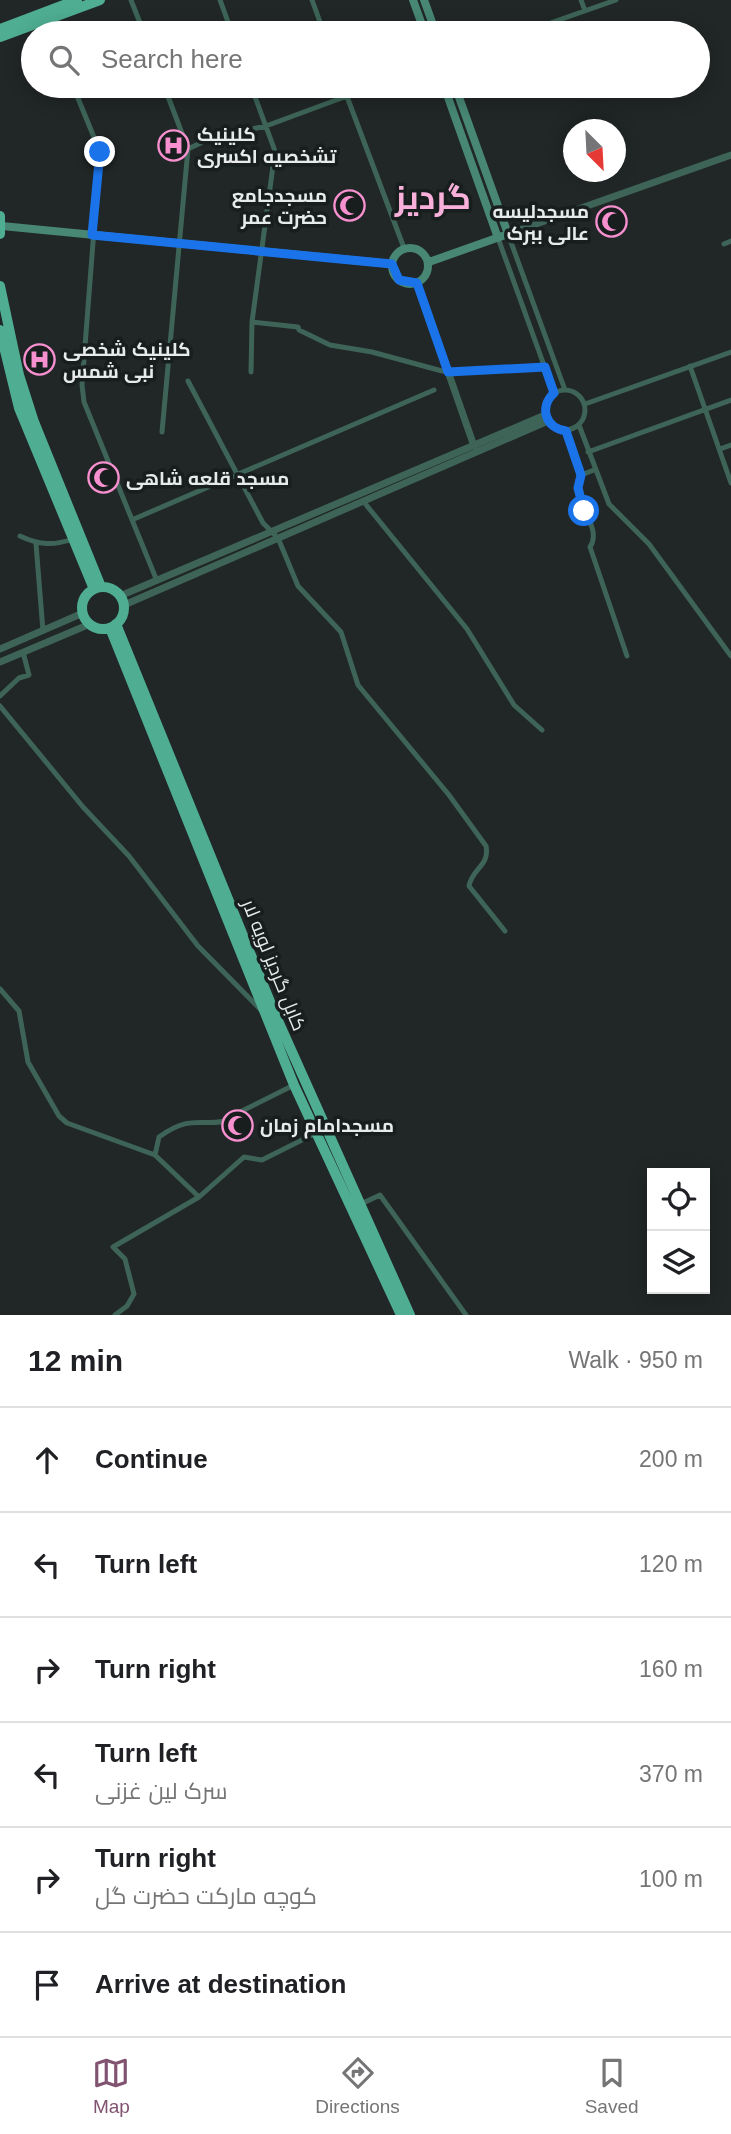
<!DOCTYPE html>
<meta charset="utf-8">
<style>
body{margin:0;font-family:Arial,Cairo,sans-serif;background:#f2f2f2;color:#202124}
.controls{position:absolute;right:21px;bottom:21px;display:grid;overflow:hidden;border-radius:0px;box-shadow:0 4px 18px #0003}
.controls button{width:63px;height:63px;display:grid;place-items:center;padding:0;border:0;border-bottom:2px solid #e0e0e0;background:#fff;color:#202124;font:35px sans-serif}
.compass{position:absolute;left:563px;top:119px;width:63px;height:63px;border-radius:50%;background:#fff;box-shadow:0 4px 18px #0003;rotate:156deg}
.stop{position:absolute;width:21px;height:21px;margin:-16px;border:5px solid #1a73e8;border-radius:50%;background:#fff}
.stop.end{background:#1a73e8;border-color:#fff;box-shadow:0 2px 7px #0008}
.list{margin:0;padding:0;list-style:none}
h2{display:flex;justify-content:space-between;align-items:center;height:91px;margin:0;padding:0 28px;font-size:30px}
h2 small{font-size:23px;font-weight:400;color:#757577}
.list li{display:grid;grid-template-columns:46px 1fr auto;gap:21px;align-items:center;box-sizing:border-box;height:105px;padding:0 28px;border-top:2px solid #e0e0e0}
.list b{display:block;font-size:26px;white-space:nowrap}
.list p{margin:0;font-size:23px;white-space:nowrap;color:#757577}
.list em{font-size:23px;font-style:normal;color:#757577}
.icon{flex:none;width:38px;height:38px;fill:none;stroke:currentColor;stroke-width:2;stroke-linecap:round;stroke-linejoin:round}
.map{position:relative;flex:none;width:731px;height:1315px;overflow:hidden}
.search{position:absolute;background:#fff;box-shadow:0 4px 18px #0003;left:21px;right:21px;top:21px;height:77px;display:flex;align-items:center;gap:18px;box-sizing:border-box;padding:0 24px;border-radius:38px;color:#757577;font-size:26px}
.sheet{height:721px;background:#fff}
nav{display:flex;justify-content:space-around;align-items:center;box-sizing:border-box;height:98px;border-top:2px solid #e0e0e0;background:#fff;font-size:19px;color:#757577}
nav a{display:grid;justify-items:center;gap:4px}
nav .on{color:#815370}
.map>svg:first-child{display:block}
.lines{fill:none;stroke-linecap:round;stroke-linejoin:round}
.minor{stroke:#3d6457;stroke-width:5}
.tertiary{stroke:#3d6457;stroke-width:7}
.secondary{stroke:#478773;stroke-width:8}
.trunk{stroke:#4fae92;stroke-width:10}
.route{stroke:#1a73e8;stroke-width:9}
.labels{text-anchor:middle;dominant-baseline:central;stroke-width:7;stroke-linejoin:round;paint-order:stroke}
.poi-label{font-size:19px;font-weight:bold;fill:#e7eaeb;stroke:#181d1d;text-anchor:start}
.street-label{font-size:19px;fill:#e7eaeb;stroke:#181d1d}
.town-label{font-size:33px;font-weight:bold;fill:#f9b0da;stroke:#181d1d}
</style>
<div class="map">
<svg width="731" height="1315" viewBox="0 0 731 1315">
<rect width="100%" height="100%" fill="#212627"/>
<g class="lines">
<path class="minor" d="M 131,0 L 144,33
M 220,0 L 232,33
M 312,0 L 324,33
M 581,0 L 585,11
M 47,20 L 53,33
M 522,33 L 616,0
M 73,86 L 100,152 L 82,385 L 84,402 L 157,581
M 343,86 L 404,248
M 188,149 L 211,138 L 266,126 L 374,86
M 508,234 L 565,390
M 498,238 L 554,393
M 724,244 L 731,241
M 252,322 L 298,327 L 299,330 L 330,345 L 372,352 L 442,371 L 545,367
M 690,366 L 731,483
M 251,372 L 252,322 L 275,151 L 251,86
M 188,381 L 263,523 L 278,538 L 298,586 L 341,632 L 358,685 L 449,795 L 486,846 C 490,866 472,868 469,886 L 505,931
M545 410a20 20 0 1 1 40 0a20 20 0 1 1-40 0Z
M 585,404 L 731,352
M 579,425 L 609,504 L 649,544 L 731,656
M 566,431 L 581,475 L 594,470
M 162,432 L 188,149 L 164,86
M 720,449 L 731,445
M 588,452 L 731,400
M 581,475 C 569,499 604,527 590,547 L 627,656
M 363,501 L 467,629 L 514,705 L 542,730
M 134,519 L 434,390
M 20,536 C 39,545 53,546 73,539
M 36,544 L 43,631
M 0,696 L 19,678 L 29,675 L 23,652
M 0,706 L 83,807 L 129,856 L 198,946 L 262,1011
M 0,989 L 19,1011 L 28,1062 L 59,1116 L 67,1123 L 155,1155 L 199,1197
M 155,1155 L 159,1137 C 194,1112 201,1129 235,1119 L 240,1112 L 294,1085
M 361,1204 L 380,1195 L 466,1315
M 115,1315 L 127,1306 L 134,1294 L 125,1259 L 113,1247 L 199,1197 L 244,1157 L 262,1160 L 316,1133"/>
<path class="tertiary" d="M 508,234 L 731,155
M 417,283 L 474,446
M 120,596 L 545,415
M 124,605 L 548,421
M 0,649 L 83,613
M 0,662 L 90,624"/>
<path class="secondary" d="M 413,0 L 425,33
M 424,0 L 436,33
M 444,86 L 498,238
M 2,226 L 392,264
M392 266a18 18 0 1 1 36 0a18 18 0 1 1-36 0Z
M 429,262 L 508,234 L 455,86"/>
<path class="trunk" d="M 0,29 L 77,0
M 0,37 L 100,0
M 0,216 L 0,234
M 0,286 L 19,375 L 34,422 L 101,587
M 0,330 L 19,408 L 94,589
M82 608a21 21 0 1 1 42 0a21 21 0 1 1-42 0Z
M 116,624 L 275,1014 L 410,1315
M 110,628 L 294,1085 L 401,1315"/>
</g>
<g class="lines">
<path class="route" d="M 100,152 L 92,235 L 392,264 L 399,280 L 417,283 L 448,372 L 545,367 L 554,393 C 539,407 545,428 566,431 L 581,475 L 578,488 L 584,511"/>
</g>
<defs>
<symbol id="hospital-ring" viewBox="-11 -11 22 22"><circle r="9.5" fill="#181d1d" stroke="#f790ce" stroke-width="1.5"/><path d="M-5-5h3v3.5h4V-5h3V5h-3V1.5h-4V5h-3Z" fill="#f790ce"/></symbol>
<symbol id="mosque-ring" viewBox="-11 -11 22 22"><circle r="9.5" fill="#181d1d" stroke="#f790ce" stroke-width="1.5"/><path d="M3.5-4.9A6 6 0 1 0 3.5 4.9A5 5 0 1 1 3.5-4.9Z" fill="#f790ce"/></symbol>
</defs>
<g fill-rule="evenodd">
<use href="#hospital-ring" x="156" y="128" width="35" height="35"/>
<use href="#mosque-ring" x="332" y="188" width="35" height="35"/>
<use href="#mosque-ring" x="594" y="204" width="35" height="35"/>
<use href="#hospital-ring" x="22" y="342" width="35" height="35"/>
<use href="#mosque-ring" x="86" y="460" width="35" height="35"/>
<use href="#mosque-ring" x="220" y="1108" width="35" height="35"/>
</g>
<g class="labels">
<g class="poi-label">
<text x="197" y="134">کلینیک<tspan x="197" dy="22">تشخصیه اکسری</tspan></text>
<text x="327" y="195" text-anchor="end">مسجدجامع<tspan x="327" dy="22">حضرت عمر</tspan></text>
<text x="589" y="211" text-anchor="end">مسجدلیسه<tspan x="589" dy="22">عالی ببرک</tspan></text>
<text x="63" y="349">کلینیک شخصی<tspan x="63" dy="22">نبی شمس</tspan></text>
<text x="126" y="478">مسجد قلعه شاهی</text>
<text x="260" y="1125">مسجدامام زمان</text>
</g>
<g class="street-label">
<text transform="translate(274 965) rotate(68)">کابل گردیز لویه لار</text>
</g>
<g class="town-label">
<text x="433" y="197">گردیز</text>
</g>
</g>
</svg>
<div class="controls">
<button><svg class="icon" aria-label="locate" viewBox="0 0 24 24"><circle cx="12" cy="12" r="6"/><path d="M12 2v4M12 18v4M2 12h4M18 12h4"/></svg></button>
<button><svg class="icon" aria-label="layers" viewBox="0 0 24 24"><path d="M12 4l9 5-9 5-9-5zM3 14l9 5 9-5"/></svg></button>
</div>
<svg class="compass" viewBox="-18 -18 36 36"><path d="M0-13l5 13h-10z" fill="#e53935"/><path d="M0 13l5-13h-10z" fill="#757577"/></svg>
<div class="stop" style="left:584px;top:511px"></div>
<div class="stop end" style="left:100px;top:152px"></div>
<div class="search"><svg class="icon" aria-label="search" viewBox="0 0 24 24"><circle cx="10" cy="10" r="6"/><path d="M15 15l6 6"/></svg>Search here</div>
</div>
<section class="sheet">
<h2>12 min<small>Walk · 950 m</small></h2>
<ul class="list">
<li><svg class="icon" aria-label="ahead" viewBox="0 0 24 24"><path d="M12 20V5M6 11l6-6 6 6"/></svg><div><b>Continue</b></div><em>200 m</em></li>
<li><svg class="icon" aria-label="left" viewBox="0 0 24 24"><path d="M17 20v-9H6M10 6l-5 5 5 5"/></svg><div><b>Turn left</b></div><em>120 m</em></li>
<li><svg class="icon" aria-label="right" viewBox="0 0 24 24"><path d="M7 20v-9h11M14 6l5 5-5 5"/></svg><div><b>Turn right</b></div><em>160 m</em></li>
<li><svg class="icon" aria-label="left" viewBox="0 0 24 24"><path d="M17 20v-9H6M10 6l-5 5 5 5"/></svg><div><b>Turn left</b><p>سرک لین غزنی</p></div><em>370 m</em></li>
<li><svg class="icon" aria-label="right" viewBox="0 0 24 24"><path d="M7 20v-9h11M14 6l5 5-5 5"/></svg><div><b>Turn right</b><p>کوچه مارکت حضرت گل</p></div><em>100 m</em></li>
<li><svg class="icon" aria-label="arrive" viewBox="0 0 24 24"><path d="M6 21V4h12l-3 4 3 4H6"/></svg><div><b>Arrive at destination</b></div></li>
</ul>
</section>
<nav>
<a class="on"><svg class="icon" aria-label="map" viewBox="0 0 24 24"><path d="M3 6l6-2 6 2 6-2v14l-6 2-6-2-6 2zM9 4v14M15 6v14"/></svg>Map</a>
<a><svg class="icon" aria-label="directions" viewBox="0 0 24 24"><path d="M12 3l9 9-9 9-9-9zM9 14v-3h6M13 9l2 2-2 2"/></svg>Directions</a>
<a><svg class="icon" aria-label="saved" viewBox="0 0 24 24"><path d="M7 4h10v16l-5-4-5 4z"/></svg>Saved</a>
</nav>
